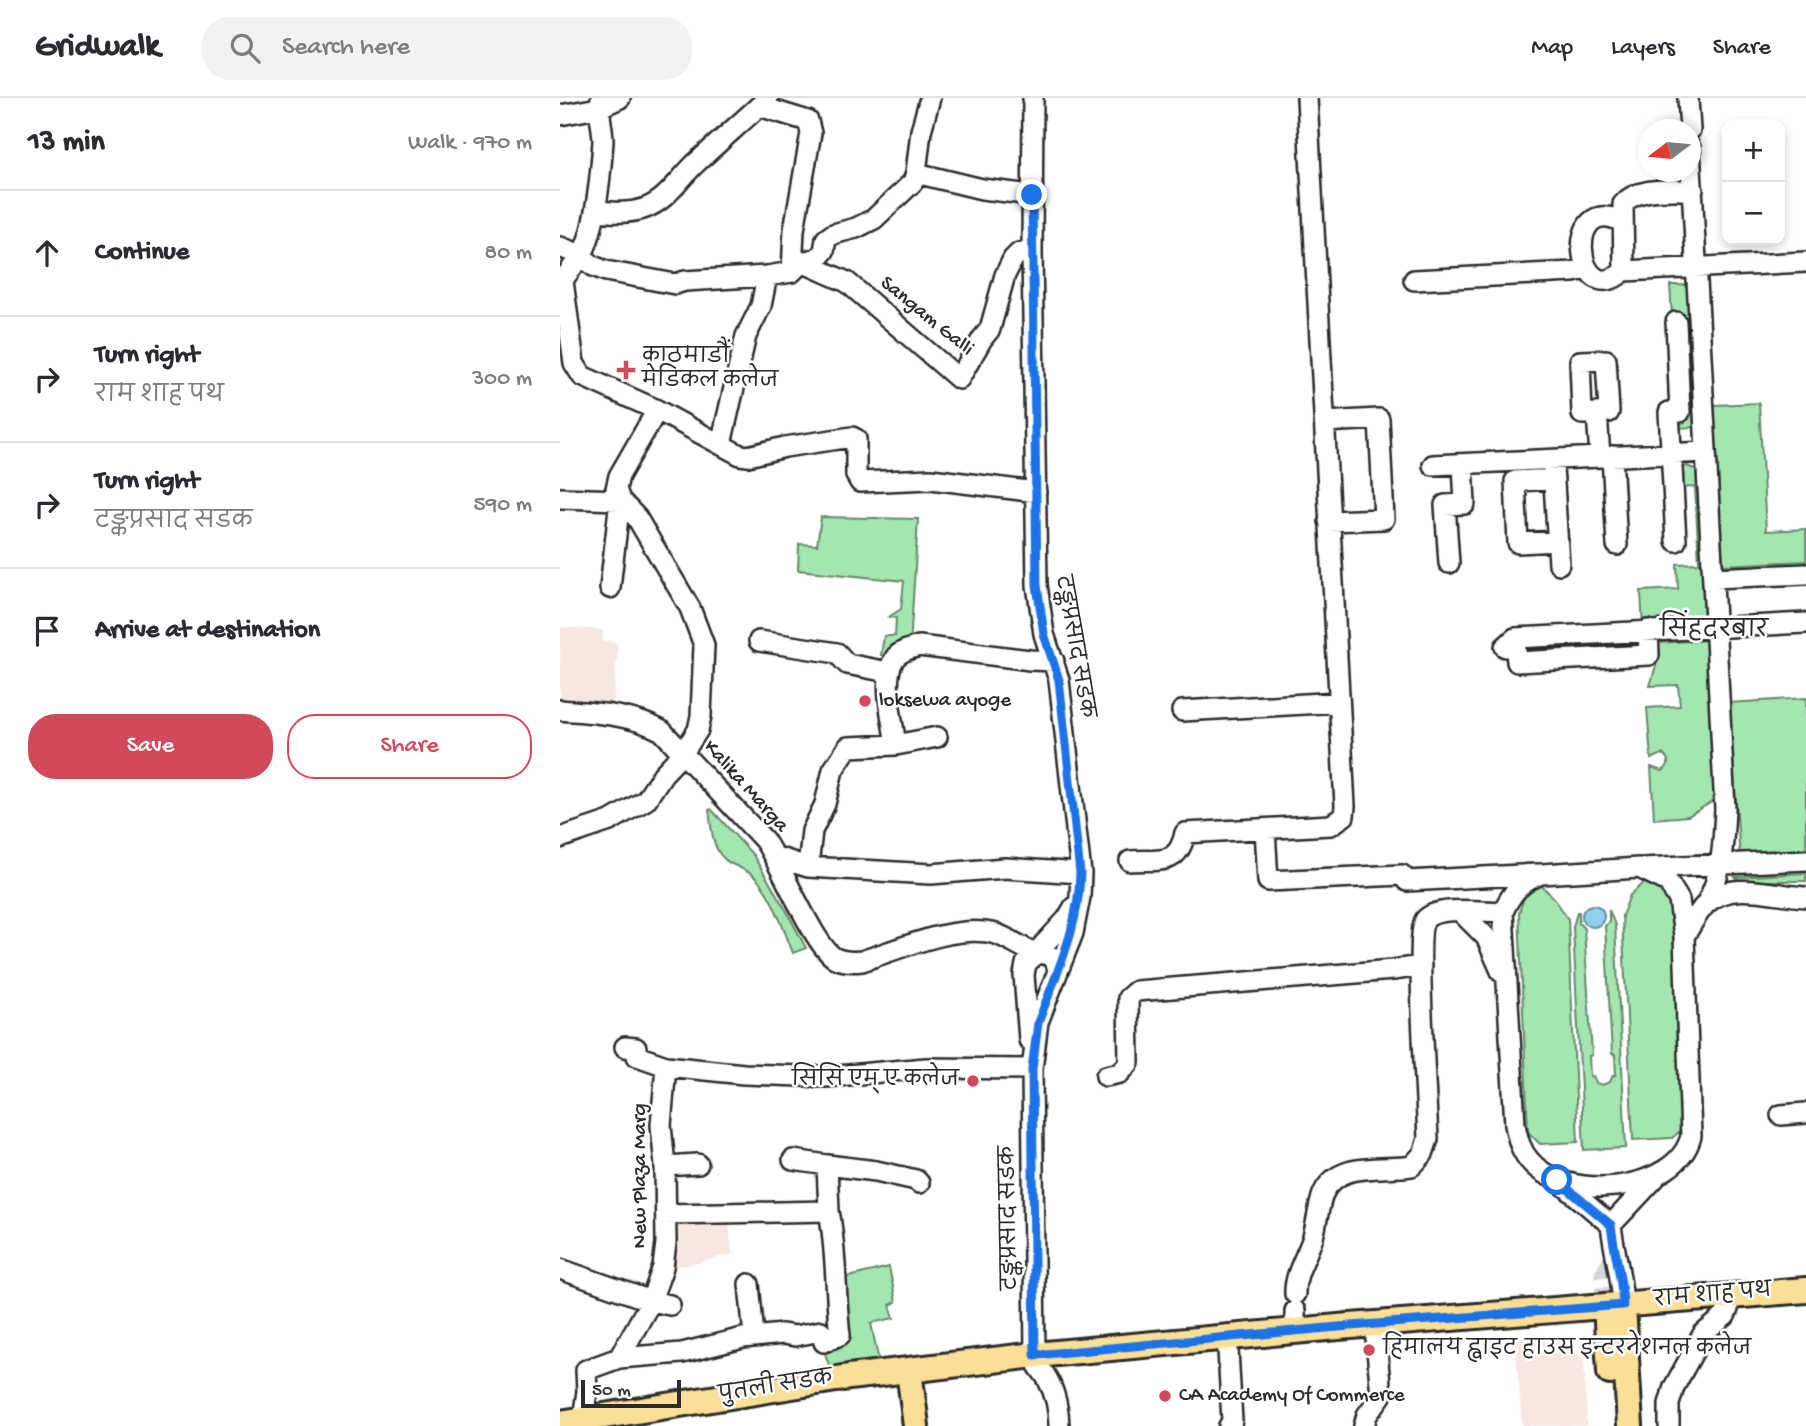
<!DOCTYPE html>
<meta charset="utf-8">
<style>
body{margin:0;font-family:"Gochi Hand","Playpen Sans Deva",sans-serif;background:#f2f2f3;color:#2b2b33}
.controls{position:absolute;right:21px;top:21px;display:grid;overflow:hidden;border-radius:14px;box-shadow:0 4px 10px #0003}
.controls button{width:63px;height:63px;display:grid;place-items:center;padding:0;border:0;border-bottom:2px solid #e1e1e2;background:#fff;color:#2b2b33;font:35px sans-serif}
.compass{position:absolute;left:1078px;top:21px;width:63px;height:63px;border-radius:50%;background:#fff;box-shadow:0 4px 10px #0003;rotate:254deg}
.scale{position:absolute;left:21px;bottom:18px;width:100px;box-sizing:border-box;padding-left:7px;border:4px solid #2b2b2b;border-top:0;font-size:19px;line-height:24px;white-space:nowrap;color:#2b2b2b;-webkit-text-stroke:5px #fff;paint-order:stroke}
.stop{position:absolute;width:21px;height:21px;margin:-16px;border:5px solid #1a73e8;border-radius:50%;background:#fff}
.stop.end{background:#1a73e8;border-color:#fff;box-shadow:0 2px 7px #0008}
.list{margin:0;padding:0;list-style:none}
h2{display:flex;justify-content:space-between;align-items:center;height:91px;margin:0;padding:0 28px;font-size:30px}
h2 small{font-size:23px;font-weight:400;color:#7c7c81}
.list li{display:grid;grid-template-columns:46px 1fr auto;gap:21px;align-items:center;box-sizing:border-box;height:126px;padding:0 28px;border-top:2px solid #e1e1e2}
.list b{display:block;font-size:26px;white-space:nowrap}
.list p{margin:0;font-size:23px;white-space:nowrap;color:#7c7c81}
.list em{font-size:23px;font-style:normal;color:#7c7c81}
.actions{display:flex;gap:14px;padding:21px 28px}
.actions a{flex:1;padding:16px 0;border:2px solid #d1495b;border-radius:28px;text-align:center;font-size:24px;color:#d1495b}
.actions .main{background:#d1495b;color:#fff}
.icon{flex:none;width:38px;height:38px;fill:none;stroke:currentColor;stroke-width:2;stroke-linecap:round;stroke-linejoin:round}
.map{position:relative;flex:none;width:1246px;height:1328px;overflow:hidden}
header{display:flex;align-items:center;gap:42px;box-sizing:border-box;height:98px;padding:0 35px;background:#fff;border-bottom:2px solid #e1e1e2}
header strong{font-size:33px}
nav{display:flex;gap:38px;margin-inline-start:auto;font-size:24px}
.search{width:490px;height:63px;background:#f2f2f3;display:flex;align-items:center;gap:18px;box-sizing:border-box;padding:0 24px;border-radius:28px;color:#7c7c81;font-size:26px}
main{display:flex}
aside{flex:1;background:#fff}
.map>svg:first-child{display:block}
.built{fill:#f7e7e1}
.green{fill:#a3e6b0;stroke:#67886e;stroke-width:2}
.water{fill:#8dd3ef;stroke:#6690a1;stroke-width:2}
.lines{fill:none;stroke-linecap:round;stroke-linejoin:round}
.minor-tunnel{stroke:#d5d5d5;stroke-width:19;stroke-dasharray:19 10;stroke-linecap:butt}
.minor-casing{stroke:#2b2b2b;stroke-width:24}
.major-casing{stroke:#2b2b2b;stroke-width:30}
.minor{stroke:#fff;stroke-width:19}
.major{stroke:#fbdf96;stroke-width:24}
.route{stroke:#1a73e8;stroke-width:9}
.poi-dot{fill:#d1495b;stroke:#fff;stroke-width:2.5}
.labels{text-anchor:middle;dominant-baseline:central;stroke-width:5;stroke-linejoin:round;paint-order:stroke}
.street-label{font-size:21px;fill:#2b2b2b;stroke:#fff}
.poi-label{font-size:21px;fill:#2b2b2b;stroke:#fff;text-anchor:start}
.neighbourhood-label{font-size:23px;fill:#2b2b2b;stroke:#fff}
</style>
<header>
<strong>Gridwalk</strong>
<div class="search"><svg class="icon" aria-label="search" viewBox="0 0 24 24"><circle cx="10" cy="10" r="6"/><path d="M15 15l6 6"/></svg>Search here</div>
<nav><a>Map</a><a>Layers</a><a>Share</a></nav>
</header>
<main>
<aside>
<h2>13 min<small>Walk · 970 m</small></h2>
<ul class="list">
<li><svg class="icon" aria-label="ahead" viewBox="0 0 24 24"><path d="M12 20V5M6 11l6-6 6 6"/></svg><div><b>Continue</b></div><em>80 m</em></li>
<li><svg class="icon" aria-label="right" viewBox="0 0 24 24"><path d="M7 20v-9h11M14 6l5 5-5 5"/></svg><div><b>Turn right</b><p>राम शाह पथ</p></div><em>300 m</em></li>
<li><svg class="icon" aria-label="right" viewBox="0 0 24 24"><path d="M7 20v-9h11M14 6l5 5-5 5"/></svg><div><b>Turn right</b><p>टङ्कप्रसाद सडक</p></div><em>590 m</em></li>
<li><svg class="icon" aria-label="arrive" viewBox="0 0 24 24"><path d="M6 21V4h12l-3 4 3 4H6"/></svg><div><b>Arrive at destination</b></div></li>
</ul>
<div class="actions"><a class="main">Save</a><a>Share</a></div>
</aside>
<div class="map">
<svg width="1246" height="1328" viewBox="0 0 1246 1328">
<rect width="100%" height="100%" fill="#fff"/>
<filter id="ink" filterUnits="userSpaceOnUse"><feTurbulence type="fractalNoise" baseFrequency=".0143" numOctaves="2"/><feDisplacementMap in="SourceGraphic" scale="14" xChannelSelector="R" yChannelSelector="G"/><feConvolveMatrix kernelMatrix="1 2 1 2 8 2 1 2 1" color-interpolation-filters="sRGB"/></filter>
<g filter="url(#ink)">
<path class="built" d="M 0,529 L 43,532 L 43,543 L 58,545 L 53,609 L 0,605 Z
M 168,1118 L 172,1156 L 128,1167 L 108,1168 L 108,1119 Z
M 955,1239 L 1006,1241 L 1024,1263 L 1027,1328 L 962,1328 Z"/>
<path class="green" d="M 1110,187 L 1129,187 L 1134,329 L 1116,330 L 1115,322 L 1129,321 L 1126,218 L 1112,218 Z
M 1199,305 L 1206,433 L 1246,431 L 1246,463 L 1163,467 L 1154,307 Z
M 1127,368 L 1140,373 L 1148,529 L 1083,532 L 1081,493 L 1118,491 L 1117,466 L 1139,465 L 1135,389 L 1120,390 L 1121,369 Z
M 261,419 L 358,421 L 350,549 L 334,561 L 321,557 L 324,538 L 335,538 L 336,520 L 329,519 L 341,511 L 344,483 L 238,472 L 239,446 L 257,447 Z
M 1148,542 L 1157,701 L 1128,718 L 1094,721 L 1091,669 L 1102,673 C 1110,669 1110,660 1102,656 L 1091,661 L 1087,610 L 1120,608 L 1118,587 L 1090,588 L 1097,564 L 1096,545 Z
M 1246,600 L 1246,756 L 1180,760 L 1169,605 Z
M 151,711 L 193,757 L 226,812 L 246,850 L 233,855 C 224,832 216,807 201,786 C 192,774 182,771 170,765 C 151,755 152,730 149,712 Z
M 1246,775 L 1246,783 L 1209,783 L 1183,788 L 1175,779 Z
M 1090,780 L 1106,796 L 1112,809 L 1122,1023 L 1119,1034 L 1112,1040 L 1073,1042 L 1062,818 L 1070,797 Z
M 979,785 L 994,800 L 1008,821 L 1018,1044 L 980,1046 L 968,1034 L 959,815 L 966,793 Z
M 1049,812 L 1055,827 L 1066,1050 L 1024,1052 L 1013,829 L 1017,814 L 1019,814 L 1019,825 L 1024,831 L 1032,957 L 1029,958 L 1030,978 L 1033,978 L 1036,985 L 1042,987 L 1050,984 L 1053,977 L 1056,977 L 1055,957 L 1052,956 L 1045,828 L 1049,823 Z
M 329,1169 L 336,1204 L 330,1207 L 334,1220 L 311,1225 L 320,1269 L 270,1270 L 264,1253 L 271,1235 L 267,1205 L 268,1184 Z"/>
<path class="water" d="M1022 818a11 11 0 1 1 22 0a11 11 0 1 1-22 0Z"/>
<g class="lines">
<path class="minor-tunnel" d="M 1046,1208 L 1044,1176 L 1054,1159"/>
<defs>
<path id="minor" d="M 473,0 L 472,152 L 477,487 L 484,536 L 499,582 L 521,775 L 520,799 L 513,835 L 478,924 L 472,971 L 475,1257 C 478,1273 482,1270 488,1282 C 495,1295 499,1313 499,1328
M 1128,0 L 1130,32
M 199,8 L 248,23 L 251,35 L 234,132 L 232,174
M 0,17 L 38,10 L 60,0
M 1130,50 L 1165,711 C 1163,745 1163,776 1146,806
M 356,75 L 422,91 L 472,97
M 1133,92 C 1111,93 1078,88 1063,106 L 1064,173 L 1246,164
M 35,113 C 51,114 67,116 83,111 C 107,103 118,82 136,65 C 160,43 184,22 208,0
M 1062,124 C 1003,92 1015,216 1064,173
M 0,149 L 21,157 L 33,168 L 46,173 L 115,186 L 125,183 L 207,178 L 232,174 L 242,164 L 258,160 L 264,153 L 266,141 L 273,136 L 296,130 L 314,121 L 353,84 L 356,75 L 361,33 L 370,0
M 242,164 L 287,184 L 399,281 L 422,241 L 430,231 L 445,177 L 453,161 L 459,155 L 472,152
M 854,182 L 1013,174 L 1026,171
M 3,183 L 14,265 L 22,278 L 97,312 L 180,357 L 188,358 L 225,349 L 292,339 L 296,341 L 296,377 L 300,384 L 371,381 L 476,394
M 3,183 C 8,173 17,165 22,156 C 36,132 41,72 43,43 C 43,28 37,15 41,0
M 1116,224 L 1120,314 L 1109,314 L 1116,443
M 1046,262 L 1049,314 L 1022,316 L 1020,263 Z
M 1037,315 L 1040,359
M 764,324 L 819,321 L 824,421 L 769,423
M 161,346 L 186,238 L 201,208 L 207,178
M 1052,358 L 1057,447
M 873,367 L 1146,354
M 993,369 L 999,466
M 994,381 L 955,383 L 958,445 L 998,443
M 0,400 L 60,402
M 889,465 L 885,407 L 905,406 L 903,366
M 1153,480 L 1246,476
M 50,490 L 60,402 L 56,391 L 59,378 L 97,312
M 955,540 L 957,564 L 1089,557 L 1088,532
M 199,543 L 277,555 L 287,566 L 328,574
M 945,549 L 955,540 L 1246,525
M 0,612 C 34,615 72,616 102,633 L 204,742 C 222,768 254,848 275,860 C 284,864 293,864 302,863 C 339,851 397,825 436,836 C 448,840 459,848 471,853 C 486,859 494,852 498,873
M 622,613 L 779,604
M 336,647 C 333,624 321,579 335,560 C 340,553 350,551 359,548 L 470,562 L 494,563
M 705,731 L 708,783 L 842,777 L 847,783 L 977,776
M 0,740 L 50,723 L 86,702 L 103,676 L 123,655 L 138,632 L 141,618 L 144,547 L 130,510 L 77,420 L 60,402
M 216,759 L 248,769 L 371,776 L 445,770 L 521,775
M 570,763 C 599,761 618,769 625,735 L 771,727 L 784,718 L 785,708 L 747,0
M 248,769 L 252,733 L 265,706 L 273,672 L 288,649 L 336,647 L 377,639
M 1079,770 L 1108,784 L 1119,802 L 1124,838 L 1131,1038 C 1117,1096 1003,1105 969,1062 C 960,1051 958,1041 955,1027 L 943,814 C 951,795 961,784 981,776 Z
M 1083,770 L 1246,762
M 901,814 L 926,839 L 941,873
M 1124,838 C 1131,828 1137,815 1146,806 C 1170,781 1216,798 1246,799
M 469,942 L 464,877 L 466,866 L 507,821 L 514,809
M 65,949 L 76,950 L 77,958 L 106,968 L 184,976 L 266,979 L 366,970 L 472,971
M 546,978 L 560,975 L 569,965 L 568,900 L 576,893 L 833,872 L 861,868
M 1221,1017 L 1246,1015
M 233,1062 L 267,1067
M 105,1068 L 138,1066
M 1000,1084 L 1051,1127 C 1054,1154 1062,1179 1063,1207
M 106,1116 L 269,1113 L 267,1067 L 316,1073 L 356,1082 L 359,1085
M 1051,1127 L 1095,1080
M 0,1171 L 91,1203 L 110,1207
M 189,1186 L 194,1238
M 735,1196 C 734,1176 747,1158 753,1139 C 757,1125 758,1110 763,1096 C 778,1062 822,1073 852,1068 L 863,1056 L 868,1041 C 867,1011 855,835 865,822 C 876,807 924,814 943,814
M 735,1213 L 735,1233
M 668,1252 L 672,1323 L 669,1328
M 59,1260 L 122,1255 L 183,1240 L 223,1236 L 235,1238 L 261,1233 L 264,1244 L 280,1237 C 275,1196 277,1155 269,1113
M 23,1321 L 27,1293 L 26,1272 L 59,1260 L 91,1203 L 103,1169 L 106,1145 L 105,1068 L 101,1027 L 106,968
M 804,1328 L 807,1317 L 821,1298 L 816,1240
M 1109,1328 L 1109,1306 L 1114,1289 L 1143,1236 L 1165,1218 L 1168,1211"/>
<path id="major" d="M 1063,1207 L 1070,1328
M 1046,1208 L 1050,1274
M 349,1272 L 356,1328
M 0,1325 L 289,1279 L 475,1257 L 778,1229 L 1246,1192"/>
</defs>
<use href="#minor" class="minor-casing"/>
<use href="#major" class="major-casing"/>
<use href="#minor" class="minor"/>
<use href="#major" class="major"/>
</g>
</g>
<g class="lines" filter="url(#ink)">
<path class="route" d="M 472,97 L 477,487 L 484,536 L 499,582 L 520,775 C 519,830 497,873 478,925 L 472,971 L 475,1257 L 778,1229 L 1063,1207 C 1062,1179 1054,1154 1051,1127 L 997,1082"/>
</g>
<g class="poi-dot">
<path d="M62.5 261.5h7v7h7v7h-7v7h-7v-7h-7v-7h7z"/>
<circle cx="305" cy="603" r="7"/>
<circle cx="413" cy="983" r="7"/>
<circle cx="809" cy="1252" r="7"/>
<circle cx="605" cy="1298" r="7"/>
</g>
<g class="labels">
<g class="street-label">
<text transform="translate(366 219) rotate(39)">Sangam Galli</text>
<text transform="translate(513 549) rotate(80)">टङ्कप्रसाद सडक</text>
<text transform="translate(185 689) rotate(48)">Kalika Marga</text>
<text transform="translate(81 1078) rotate(-90)">New Plaza Marg</text>
<text transform="translate(451 1120) rotate(-91)">टङ्कप्रसाद सडक</text>
<text transform="translate(1153 1199) rotate(-5)">राम शाह पथ</text>
<text transform="translate(216 1290) rotate(-9)">पुतली सडक</text>
</g>
<g class="poi-label">
<text x="82" y="260">काठमाडौं<tspan x="82" dy="24">मेडिकल कलेज</tspan></text>
<text x="319" y="603">loksewa ayoge</text>
<text x="399" y="983" text-anchor="end">सिसि एम् ए कलेज</text>
<text x="823" y="1252">हिमालय ह्वाइट हाउस इन्टरनेशनल कलेज</text>
<text x="619" y="1298">CA Academy Of Commerce</text>
</g>
<g class="neighbourhood-label">
<text x="1154" y="533">सिंहदरबार</text>
</g>
</g>
</svg>
<div class="controls">
<button>+</button>
<button>−</button>
</div>
<svg class="compass" viewBox="-18 -18 36 36"><path d="M0-13l5 13h-10z" fill="#e53935"/><path d="M0 13l5-13h-10z" fill="#7c7c81"/></svg>
<div class="scale">50 m</div>
<div class="stop" style="left:997px;top:1082px"></div>
<div class="stop end" style="left:472px;top:97px"></div>
</div>
</main>
